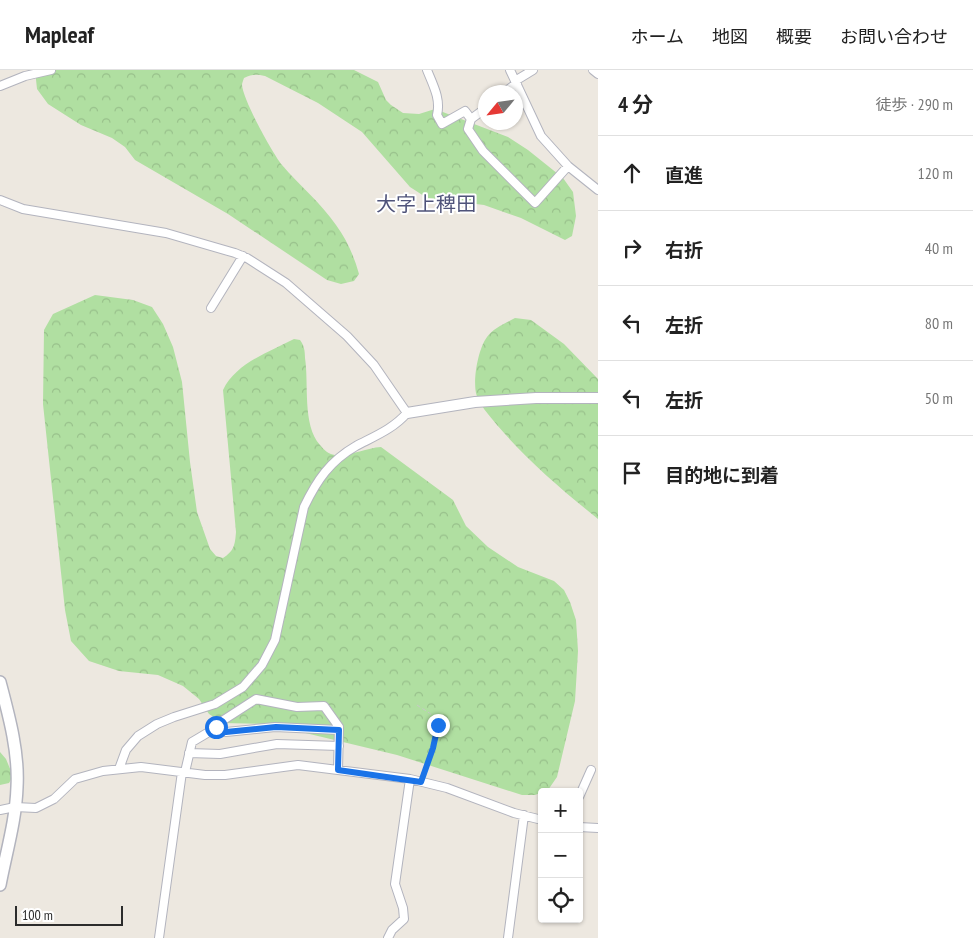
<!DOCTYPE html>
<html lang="ja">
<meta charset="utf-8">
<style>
body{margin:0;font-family:"PT Sans Narrow","Noto Sans JP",sans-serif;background:#f2f2f2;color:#222}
.controls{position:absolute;right:15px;bottom:15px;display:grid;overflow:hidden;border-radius:5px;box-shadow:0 1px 4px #0004}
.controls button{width:45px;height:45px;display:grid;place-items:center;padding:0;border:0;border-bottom:1px solid #e0e0e0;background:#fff;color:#222;font:25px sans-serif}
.compass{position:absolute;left:478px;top:15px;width:45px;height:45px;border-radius:50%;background:#fff;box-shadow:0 1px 4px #0004;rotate:241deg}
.scale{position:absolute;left:15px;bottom:12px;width:108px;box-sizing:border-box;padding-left:5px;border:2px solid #2c2c2c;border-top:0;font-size:14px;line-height:18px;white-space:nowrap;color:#2c2c2c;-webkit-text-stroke:4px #fff;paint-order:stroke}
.stop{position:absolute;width:15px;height:15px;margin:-11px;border:4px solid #1a73e8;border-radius:50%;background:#fff}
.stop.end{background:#1a73e8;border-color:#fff;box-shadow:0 1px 5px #0008}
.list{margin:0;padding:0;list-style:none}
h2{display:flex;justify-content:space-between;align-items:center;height:65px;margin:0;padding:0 20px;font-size:21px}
h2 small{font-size:16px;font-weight:400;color:#767676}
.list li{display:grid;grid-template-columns:32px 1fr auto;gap:15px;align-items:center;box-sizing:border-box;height:75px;padding:0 20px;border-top:1px solid #e0e0e0}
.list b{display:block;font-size:19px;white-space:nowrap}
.list em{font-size:16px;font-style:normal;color:#767676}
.icon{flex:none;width:28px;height:28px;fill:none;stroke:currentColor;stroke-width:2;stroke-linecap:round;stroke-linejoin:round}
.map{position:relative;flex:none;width:598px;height:868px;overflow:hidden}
header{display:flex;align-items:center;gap:30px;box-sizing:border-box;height:70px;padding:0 25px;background:#fff;border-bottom:1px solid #e0e0e0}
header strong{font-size:24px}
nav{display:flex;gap:28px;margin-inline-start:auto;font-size:18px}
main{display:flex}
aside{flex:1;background:#fff}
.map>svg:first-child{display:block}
.forest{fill:url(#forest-crowns)}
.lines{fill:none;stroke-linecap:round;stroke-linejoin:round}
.minor-casing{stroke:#b3b4be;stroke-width:10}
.tertiary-casing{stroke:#b3b4be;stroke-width:12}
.secondary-casing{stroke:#b3b4be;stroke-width:14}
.path{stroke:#c8c8c8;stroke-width:1;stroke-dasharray:4 2.5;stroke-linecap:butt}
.minor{stroke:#fff;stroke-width:8}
.tertiary{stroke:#fff;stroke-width:10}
.secondary{stroke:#fff;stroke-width:11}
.route{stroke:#1a73e8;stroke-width:6}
.labels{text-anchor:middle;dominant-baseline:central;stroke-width:4;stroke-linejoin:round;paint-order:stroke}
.quarter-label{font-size:20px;fill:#4f537a;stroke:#fff}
</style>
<header>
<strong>Mapleaf</strong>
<nav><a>ホーム</a><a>地図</a><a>概要</a><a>お問い合わせ</a></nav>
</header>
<main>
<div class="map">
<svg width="598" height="868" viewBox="0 0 598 868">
<defs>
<pattern id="forest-crowns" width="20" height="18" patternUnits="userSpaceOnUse" patternTransform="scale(1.25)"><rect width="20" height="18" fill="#b0dfa1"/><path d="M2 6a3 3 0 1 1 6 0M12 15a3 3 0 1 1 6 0" fill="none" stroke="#98c08b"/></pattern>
</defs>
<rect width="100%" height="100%" fill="#ede8e0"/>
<path class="forest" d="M 35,0 L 354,0 L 378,12 L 386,30 L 391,35 L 403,43 L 419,44 L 435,39 L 508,67 L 528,80 L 563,108 L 573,122 L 576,146 L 572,166 L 565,170 L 521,148 L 484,135 L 427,128 L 410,117 L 362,62 L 318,33 L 265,6 C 256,4 252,4 244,8 C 243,11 242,13 242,15 C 243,30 272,82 282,95 C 299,115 321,133 336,155 C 347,170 354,186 359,204 L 354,211 L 341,214 L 327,210 L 228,144 L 135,90 L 125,77 L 112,68 L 81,55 L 48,34 L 37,19 Z
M 95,225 L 133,230 L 152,237 L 163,254 L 173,277 L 182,312 L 190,392 L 197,442 L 210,479 L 216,486 L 223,488 C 234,481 235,475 236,462 L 223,320 C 236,293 269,282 294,269 L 300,270 C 304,275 305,281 305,288 C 309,313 302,355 320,375 C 324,380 328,384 335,385 C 351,386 366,378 381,377 L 453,430 L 466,456 L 488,477 L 518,497 L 554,511 L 564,520 L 570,532 L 576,550 L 578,581 L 575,631 L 557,707 L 548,720 L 535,725 L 522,725 L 397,685 L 268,654 L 223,653 L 209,644 L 199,629 L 183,616 L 158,605 L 119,601 L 89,591 L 71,571 L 65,540 L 43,334 L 44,260 L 53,244 Z
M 515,248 L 531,250 L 564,274 L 598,309 L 598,449 C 562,420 527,390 497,355 C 490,346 478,334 476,323 C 473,309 478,279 487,267 C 493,258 506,253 515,248 Z
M 0,682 L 6,689 L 13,706 L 9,713 L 0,715 Z"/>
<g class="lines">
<defs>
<path id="minor" d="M 427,0 C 433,15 441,29 437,45 L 442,54 L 465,41 L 471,49
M 510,0 L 541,66 L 568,96 L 598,120
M 593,0 L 598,4
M 515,11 L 533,0
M 0,16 L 25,6 L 51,0
M 505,22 L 517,13
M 486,38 L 471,49 L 468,59 L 483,81 L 535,133 L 568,96
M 0,130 L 23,139 L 166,163 L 235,183 L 247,188 L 286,213 L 347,266 L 374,295 L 407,343 C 393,359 375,366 356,376 C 330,391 317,410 304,437 L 275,570 L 262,595 L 243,617 L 215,634 L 174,647 L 157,654 L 138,666 L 126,680 L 119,699
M 211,238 L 243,186
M 216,657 L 226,662 L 275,657 L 339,660
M 189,683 L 220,684 L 277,674 L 339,676
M 185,702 L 192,672 L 219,656 L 222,651 L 256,629 L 297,637 L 324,636 L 339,657 L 338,700
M 579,727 L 591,700
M 0,740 L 15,737 L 36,738 L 54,729 L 75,709 L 103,701 L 141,697 L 205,705 L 225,705 L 298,695 L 410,709 L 447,718 L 514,743 L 542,750
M 579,757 L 598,758
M 159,868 L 182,702
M 388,868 L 392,860 L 404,849 L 403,838 L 395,814 L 410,709
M 508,868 L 524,745"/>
<path id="tertiary" d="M 407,343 L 475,332 L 536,328 L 598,328"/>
<path id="secondary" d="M 0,612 C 9,646 19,682 17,717 C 16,750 6,783 0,815"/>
</defs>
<use href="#minor" class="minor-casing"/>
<use href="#tertiary" class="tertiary-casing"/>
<use href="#secondary" class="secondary-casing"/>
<path class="path" d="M 417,635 C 422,639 430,642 433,647 C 443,659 429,690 424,704"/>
<use href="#minor" class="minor"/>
<use href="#tertiary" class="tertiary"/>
<use href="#secondary" class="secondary"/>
</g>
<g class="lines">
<path class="route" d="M 216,657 L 226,662 L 276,657 L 339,660 L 338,700 L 421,712 L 433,678 L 438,655"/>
</g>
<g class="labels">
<g class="quarter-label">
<text x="426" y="134">大字上稗田</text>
</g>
</g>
</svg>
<div class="controls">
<button>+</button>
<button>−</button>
<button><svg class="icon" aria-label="locate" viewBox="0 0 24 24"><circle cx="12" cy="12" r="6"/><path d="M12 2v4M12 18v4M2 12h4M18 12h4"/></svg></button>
</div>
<svg class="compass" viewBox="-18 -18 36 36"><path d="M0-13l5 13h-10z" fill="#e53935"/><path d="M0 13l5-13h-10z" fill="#767676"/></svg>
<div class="scale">100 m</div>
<div class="stop" style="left:216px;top:657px"></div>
<div class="stop end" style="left:438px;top:655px"></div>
</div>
<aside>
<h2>4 分<small>徒歩 · 290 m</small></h2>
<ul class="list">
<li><svg class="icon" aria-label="ahead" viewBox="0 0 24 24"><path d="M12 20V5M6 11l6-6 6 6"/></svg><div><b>直進</b></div><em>120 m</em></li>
<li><svg class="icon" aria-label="right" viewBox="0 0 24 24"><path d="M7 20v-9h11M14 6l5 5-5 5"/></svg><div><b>右折</b></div><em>40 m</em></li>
<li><svg class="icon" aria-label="left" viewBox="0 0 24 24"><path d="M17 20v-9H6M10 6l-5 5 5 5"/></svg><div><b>左折</b></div><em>80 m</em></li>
<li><svg class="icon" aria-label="left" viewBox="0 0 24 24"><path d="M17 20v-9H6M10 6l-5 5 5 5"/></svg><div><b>左折</b></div><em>50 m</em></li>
<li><svg class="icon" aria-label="arrive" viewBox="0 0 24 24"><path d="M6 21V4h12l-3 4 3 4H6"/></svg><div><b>目的地に到着</b></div></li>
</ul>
</aside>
</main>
